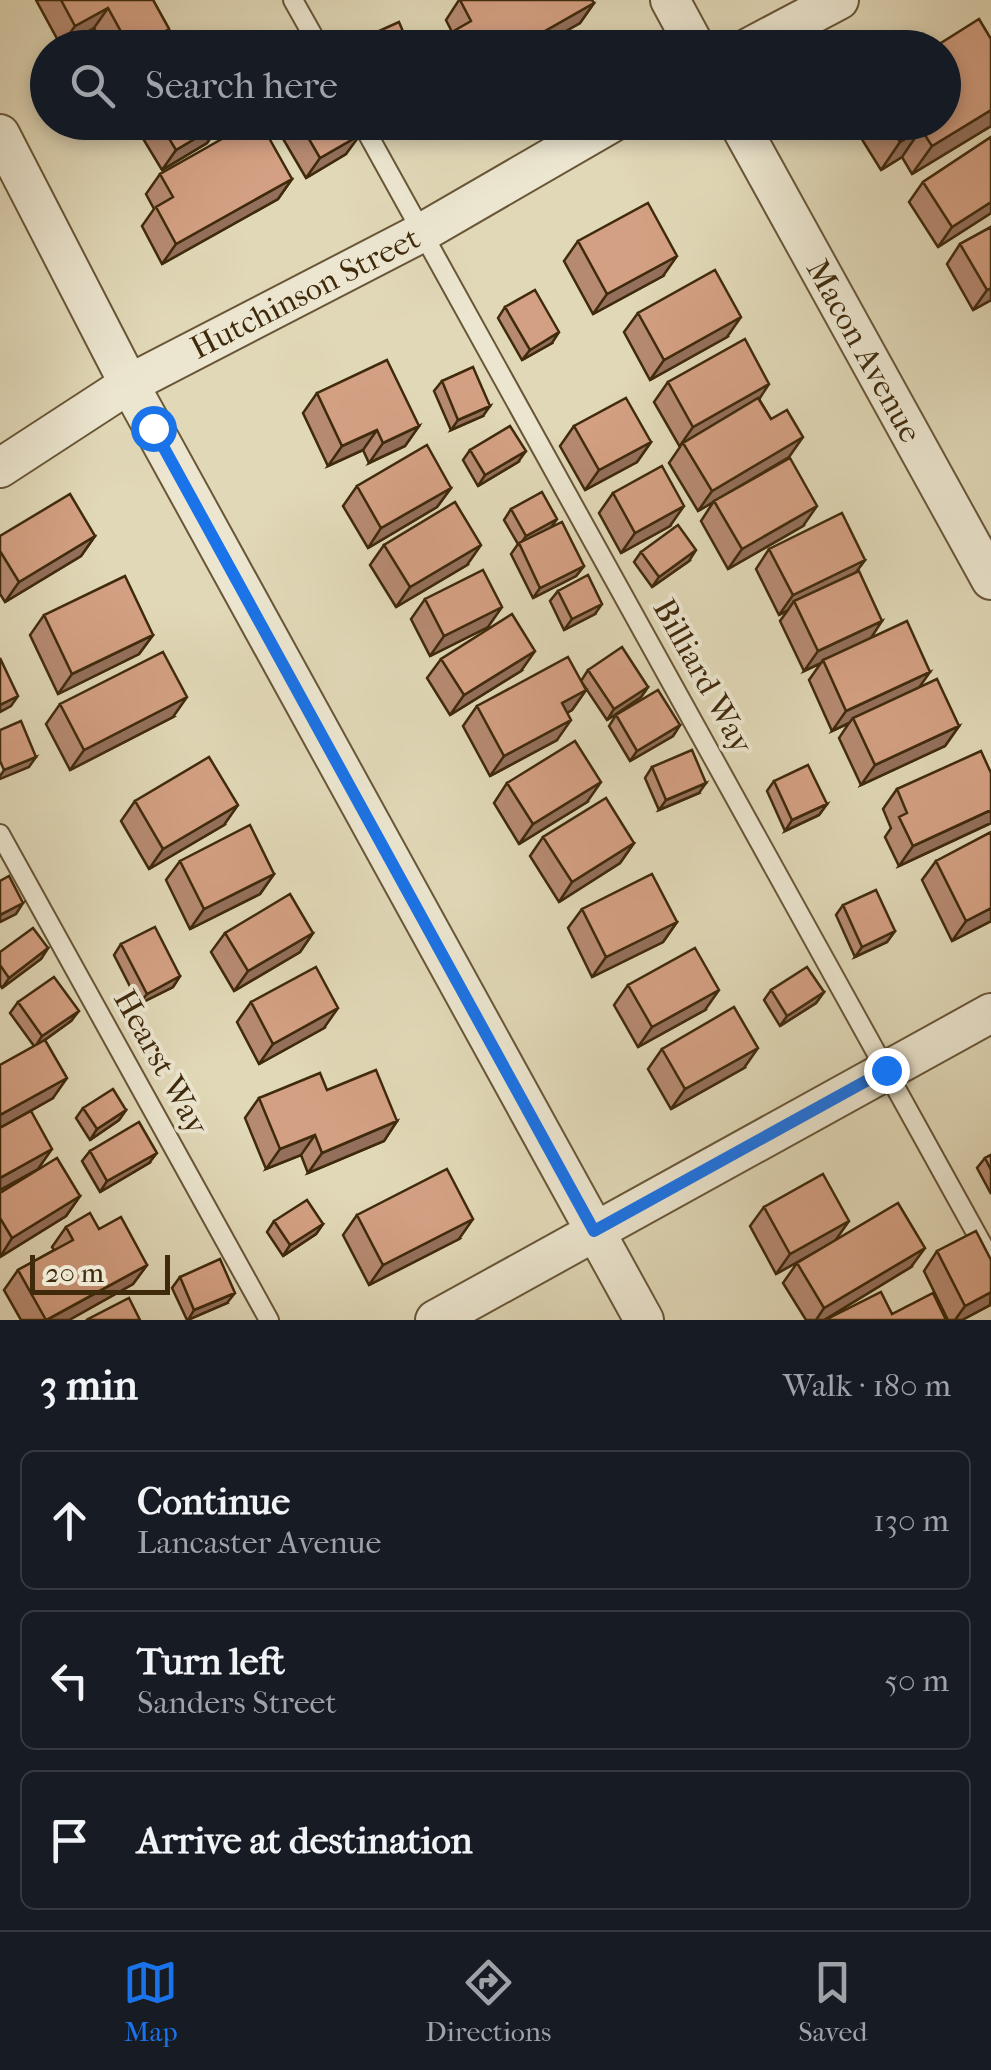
<!DOCTYPE html>
<meta charset="utf-8">
<style>
body{margin:0;font-family:"IM FELL French Canon",serif;background:#242831;color:#f1f3f6}
.scale{position:absolute;left:30px;bottom:25px;width:140px;box-sizing:border-box;padding-left:10px;border:5px solid #3f2a0c;border-top:0;font-size:28px;line-height:35px;white-space:nowrap;color:#3f2a0c;-webkit-text-stroke:8px #ece6d0;paint-order:stroke}
.stop{position:absolute;width:30px;height:30px;margin:-22px;border:8px solid #1a73e8;border-radius:50%;background:#fff}
.stop.end{background:#1a73e8;border-color:#fff;box-shadow:0 2px 10px #0008}
.list{margin:0;padding:0;list-style:none}
h2{display:flex;justify-content:space-between;align-items:center;height:130px;margin:0;padding:0 40px;font-size:42px}
h2 small{font-size:32px;font-weight:400;color:#9ea1a6}
.list li{display:grid;grid-template-columns:65px 1fr auto;gap:30px;align-items:center;box-sizing:border-box;height:140px;margin:0 20px 20px;padding:0 20px;border:2px solid #363941;border-radius:15px}
.list b{display:block;font-size:38px;white-space:nowrap}
.list p{margin:0;font-size:32px;white-space:nowrap;color:#9ea1a6}
.list em{font-size:32px;font-style:normal;color:#9ea1a6}
.icon{flex:none;width:55px;height:55px;fill:none;stroke:currentColor;stroke-width:2;stroke-linecap:round;stroke-linejoin:round}
.map{position:relative;flex:none;width:991px;height:1320px;overflow:hidden}
.search{position:absolute;background:#171b24;box-shadow:0 5px 15px #0003;left:30px;right:30px;top:30px;height:110px;display:flex;align-items:center;gap:25px;box-sizing:border-box;padding:0 35px;border-radius:55px;color:#9ea1a6;font-size:38px}
.sheet{height:610px;background:#171b24}
nav{display:flex;justify-content:space-around;align-items:center;box-sizing:border-box;height:140px;border-top:2px solid #363941;background:#171b24;font-size:28px;color:#9ea1a6}
nav a{display:grid;justify-items:center;gap:5px}
nav .on{color:#1a73e8}
.map>svg:first-child{display:block}
.lines{fill:none;stroke-linecap:round;stroke-linejoin:round}
.service-casing{stroke:#685637;stroke-width:22}
.minor-casing{stroke:#685637;stroke-width:42}
.service{stroke:#ece6d0;stroke-width:18}
.minor{stroke:#ece6d0;stroke-width:38}
.wall{fill:#b68a71;stroke:#3f2a0c;stroke-width:2.5}
.shaded-wall{fill:#94705c;stroke:#3f2a0c;stroke-width:2.5}
.building{fill:#d4a083;stroke:#3f2a0c;stroke-width:2.5}
.route{stroke:#1a73e8;stroke-width:12}
.labels{text-anchor:middle;dominant-baseline:central;stroke-width:8;stroke-linejoin:round;paint-order:stroke}
.street-label{font-size:32px;fill:#3f2a0c;stroke:#ece6d0}
</style>
<div class="map">
<svg width="991" height="1320" viewBox="0 0 991 1320">
<rect width="100%" height="100%" fill="#e1d8b7"/>
<filter id="stains"><feTurbulence type="fractalNoise" baseFrequency=".002" numOctaves="4"/><feColorMatrix values="0 0 0 0 .2 0 0 0 0 .09 0 0 0 0 .02 0 0 0 .5 -.17"/></filter>
<radialGradient id="worn" r=".72"><stop offset=".6" stop-color="#630" stop-opacity="0"/><stop offset="1" stop-color="#630" stop-opacity=".3"/></radialGradient>
<g class="lines">
<defs>
<path id="service" d="M 293,0 L 320,48
M 361,122 L 991,1260
M 0,834 L 269,1320"/>
<path id="minor" d="M 670,0 L 696,48
M 748,48 L 839,0
M 738,122 L 991,580
M 0,134 L 129,384 L 644,1320
M 0,468 L 129,384 L 423,232 L 613,122
M 435,1320 L 991,1013"/>
</defs>
<use href="#service" class="service-casing"/>
<use href="#minor" class="minor-casing"/>
<use href="#service" class="service"/>
<use href="#minor" class="minor"/>
</g>
<path class="wall" d="M 36,0 L 153,0 L 169,29 L 156,48 L 105,48 L 94,28 L 61,46 Z
M 459,0 L 594,3 L 580,23 L 536,48 L 430,48 L 433,43 L 452,32 L 446,20 Z
M 368,36 L 410,48 L 361,48 Z
M 133,122 L 221,122 L 207,143 L 162,170 Z
M 276,122 L 353,122 L 346,154 L 306,178 L 275,125 Z
M 866,122 L 944,122 L 991,126 L 912,174 L 902,157 L 881,170 L 858,133 Z
M 991,137 L 991,213 L 938,247 L 909,202 L 923,182 Z
M 160,174 L 292,179 L 278,199 L 162,264 L 142,226 L 154,209 L 146,194 Z
M 991,227 L 991,300 L 973,310 L 947,264 L 960,244 Z
M 578,241 L 663,276 L 593,314 L 564,261 Z
M 505,307 L 552,343 L 522,360 L 498,318 Z
M 638,313 L 727,337 L 650,380 L 624,332 Z
M 442,381 L 483,416 L 451,430 L 434,391 Z
M 668,382 L 759,399 L 771,419 L 789,457 L 698,511 L 669,463 L 680,447 L 654,402 Z
M 317,393 L 419,426 L 405,446 L 369,463 L 363,450 L 328,466 L 303,413 Z
M 574,426 L 651,442 L 637,462 L 585,490 L 560,446 Z
M 470,450 L 518,462 L 478,486 L 463,460 Z
M 357,486 L 451,488 L 437,507 L 368,548 L 343,506 Z
M 613,493 L 670,526 L 621,553 L 599,513 Z
M 714,501 L 803,526 L 728,569 L 701,521 Z
M 511,509 L 551,527 L 584,566 L 576,576 L 533,598 L 511,554 L 518,544 L 504,520 Z
M 0,536 L 95,536 L 81,556 L 5,602 L 0,594 Z
M 384,545 L 467,565 L 396,607 L 370,565 Z
M 769,549 L 865,560 L 856,572 L 870,638 L 921,686 L 959,726 L 945,746 L 861,785 L 839,738 L 849,723 L 832,731 L 809,680 L 821,663 L 804,671 L 780,621 L 788,610 L 779,615 L 756,569 Z
M 641,552 L 689,561 L 652,587 L 634,562 Z
M 558,591 L 595,614 L 564,630 L 550,601 Z
M 425,599 L 488,627 L 430,656 L 411,619 Z
M 44,615 L 153,635 L 139,654 L 58,694 L 30,635 Z
M 441,659 L 521,671 L 450,715 L 427,678 Z
M 588,670 L 648,687 L 641,697 L 607,720 L 581,681 Z
M 586,690 L 572,710 L 568,712 L 557,740 L 490,776 L 463,726 L 477,706 Z
M 60,704 L 173,717 L 70,770 L 46,724 Z
M 616,715 L 680,725 L 673,736 L 630,761 L 609,726 Z
M 652,767 L 699,793 L 659,810 L 645,778 Z
M 991,773 L 991,823 L 899,866 L 885,837 L 891,828 L 883,809 L 897,789 Z
M 774,781 L 827,804 L 819,815 L 785,831 L 767,791 Z
M 507,783 L 587,802 L 519,844 L 494,803 Z
M 135,801 L 224,825 L 149,869 L 121,821 Z
M 543,837 L 634,843 L 620,863 L 559,902 L 530,856 Z
M 180,861 L 274,874 L 260,894 L 190,929 L 166,880 Z
M 936,861 L 991,921 L 952,941 L 922,880 Z
M 843,905 L 895,931 L 887,942 L 855,957 L 836,915 Z
M 582,909 L 677,922 L 663,942 L 592,977 L 568,928 Z
M 225,933 L 313,933 L 300,952 L 234,991 L 211,952 Z
M 121,944 L 180,976 L 173,987 L 139,1004 L 114,955 Z
M 48,948 L 41,959 L 2,988 L 0,985 L 0,952 Z
M 628,985 L 705,1010 L 638,1047 L 614,1005 Z
M 771,990 L 824,992 L 816,1003 L 780,1026 L 764,1000 Z
M 18,1002 L 71,1021 L 42,1042 L 53,1098 L 0,1128 L 34,1046 L 10,1013 Z
M 251,1002 L 324,1028 L 259,1064 L 237,1022 Z
M 662,1049 L 744,1068 L 671,1109 L 648,1069 Z
M 327,1090 L 397,1121 L 384,1141 L 308,1173 L 301,1155 L 266,1169 L 245,1118 L 259,1098 Z
M 83,1108 L 126,1110 L 119,1120 L 90,1140 L 76,1118 Z
M 90,1151 L 149,1163 L 100,1192 L 82,1161 Z
M 991,1155 L 991,1194 L 977,1168 L 985,1158 Z
M 0,1193 L 80,1196 L 66,1216 L 0,1257 Z
M 764,1207 L 836,1240 L 911,1267 L 824,1320 L 806,1320 L 783,1283 L 797,1263 L 822,1248 L 776,1274 L 750,1226 Z
M 357,1215 L 459,1239 L 369,1285 L 343,1235 Z
M 274,1221 L 323,1224 L 316,1234 L 283,1256 L 267,1232 Z
M 66,1227 L 99,1229 L 147,1265 L 133,1284 L 69,1320 L 21,1320 L 4,1290 L 18,1270 L 54,1250 L 52,1247 Z
M 937,1251 L 991,1260 L 990,1305 L 962,1320 L 948,1320 L 924,1271 Z
M 180,1277 L 227,1303 L 187,1320 L 172,1288 Z"/>
<path class="shaded-wall" d="M 594,3 L 580,23 L 536,48 L 515,48 Z
M 108,8 L 94,28 L 61,46 L 75,26 Z
M 169,29 L 156,48 L 136,48 Z
M 991,110 L 991,126 L 912,174 L 932,146 Z
M 221,123 L 207,143 L 162,170 L 176,150 Z
M 921,129 L 902,157 L 881,170 L 900,142 Z
M 360,135 L 346,154 L 306,178 L 320,158 Z
M 292,179 L 278,199 L 162,264 L 176,244 Z
M 991,202 L 991,213 L 938,247 L 952,227 Z
M 677,256 L 663,276 L 593,314 L 607,294 Z
M 991,288 L 991,300 L 973,310 L 987,290 Z
M 741,317 L 727,337 L 650,380 L 664,360 Z
M 559,332 L 552,343 L 522,360 L 530,350 Z
M 769,384 L 756,404 L 683,443 L 679,447 L 693,427 Z
M 490,406 L 483,416 L 451,430 L 458,420 Z
M 419,426 L 405,446 L 369,463 L 383,443 Z
M 377,430 L 363,450 L 328,466 L 342,446 Z
M 803,437 L 789,457 L 698,511 L 712,491 Z
M 651,442 L 637,462 L 585,490 L 599,470 Z
M 526,451 L 518,462 L 478,486 L 485,475 Z
M 451,488 L 437,507 L 368,548 L 381,528 Z
M 684,506 L 670,526 L 621,553 L 635,533 Z
M 817,506 L 803,526 L 728,569 L 742,549 Z
M 557,519 L 550,529 L 519,546 L 526,536 Z
M 95,536 L 81,556 L 5,602 L 19,582 Z
M 481,545 L 467,565 L 396,607 L 410,587 Z
M 696,550 L 689,561 L 652,587 L 659,577 Z
M 865,560 L 851,579 L 794,601 L 788,610 L 779,615 L 793,595 Z
M 584,566 L 576,576 L 533,598 L 540,588 Z
M 602,604 L 595,614 L 564,630 L 572,619 Z
M 502,607 L 488,627 L 430,656 L 444,636 Z
M 882,621 L 869,641 L 823,660 L 821,663 L 804,671 L 818,651 Z
M 153,635 L 139,654 L 58,694 L 72,674 Z
M 535,651 L 521,671 L 450,715 L 464,695 Z
M 930,672 L 916,692 L 853,718 L 849,723 L 832,731 L 846,711 Z
M 648,687 L 641,697 L 607,720 L 614,709 Z
M 586,690 L 572,710 L 549,723 L 562,703 Z
M 18,696 L 11,706 L 0,712 L 0,705 Z
M 187,697 L 173,717 L 70,770 L 84,750 Z
M 571,720 L 557,740 L 490,776 L 504,756 Z
M 680,725 L 673,736 L 630,761 L 637,751 Z
M 959,726 L 945,746 L 861,785 L 875,765 Z
M 36,757 L 29,767 L 0,779 L 0,776 L 4,770 Z
M 601,782 L 587,802 L 519,844 L 533,824 Z
M 706,783 L 699,793 L 659,810 L 666,800 Z
M 827,804 L 819,815 L 785,831 L 792,820 Z
M 238,805 L 224,825 L 149,869 L 163,849 Z
M 991,810 L 991,823 L 899,866 L 913,846 Z
M 634,843 L 620,863 L 559,902 L 572,882 Z
M 274,874 L 260,894 L 190,929 L 204,909 Z
M 23,903 L 16,914 L 0,922 L 0,915 Z
M 991,908 L 991,921 L 952,941 L 966,921 Z
M 677,922 L 663,942 L 592,977 L 606,957 Z
M 895,931 L 887,942 L 855,957 L 862,947 Z
M 313,933 L 300,952 L 234,991 L 248,971 Z
M 48,948 L 41,959 L 2,988 L 9,978 Z
M 180,976 L 173,987 L 139,1004 L 147,994 Z
M 719,990 L 705,1010 L 638,1047 L 652,1027 Z
M 824,992 L 816,1003 L 780,1026 L 787,1016 Z
M 338,1008 L 324,1028 L 259,1064 L 273,1044 Z
M 79,1011 L 71,1021 L 35,1047 L 42,1036 Z
M 758,1048 L 744,1068 L 671,1109 L 685,1089 Z
M 67,1078 L 53,1098 L 0,1128 L 0,1115 Z
M 126,1110 L 119,1120 L 90,1140 L 97,1129 Z
M 397,1121 L 384,1141 L 308,1173 L 322,1153 Z
M 315,1135 L 301,1155 L 266,1169 L 280,1149 Z
M 52,1149 L 38,1169 L 0,1190 L 0,1178 Z
M 157,1153 L 149,1163 L 100,1192 L 107,1181 Z
M 80,1196 L 66,1216 L 0,1257 L 12,1238 Z
M 473,1219 L 459,1239 L 369,1285 L 383,1265 Z
M 849,1221 L 835,1241 L 776,1274 L 790,1254 Z
M 323,1224 L 316,1234 L 283,1256 L 290,1245 Z
M 925,1248 L 911,1267 L 824,1320 L 816,1320 L 824,1308 Z
M 147,1265 L 133,1284 L 69,1320 L 47,1320 Z
M 991,1292 L 990,1305 L 962,1320 L 955,1320 L 965,1306 Z
M 235,1293 L 227,1303 L 188,1320 L 194,1310 Z"/>
<path class="building" d="M 61,0 L 153,0 L 169,29 L 136,48 L 130,48 L 108,8 L 75,26 Z
M 460,0 L 592,0 L 594,3 L 515,48 L 435,48 L 433,43 L 471,21 Z
M 979,19 L 991,39 L 991,110 L 932,146 L 921,129 L 900,142 L 888,122 L 944,122 L 944,48 L 933,48 Z
M 399,22 L 410,48 L 373,48 L 368,36 Z
M 159,122 L 221,122 L 221,123 L 176,150 Z
M 252,122 L 260,122 L 292,179 L 176,244 L 156,207 L 173,197 L 160,174 Z
M 299,122 L 353,122 L 360,135 L 320,158 Z
M 991,137 L 991,202 L 952,227 L 923,182 Z
M 648,203 L 677,256 L 607,294 L 578,241 Z
M 991,227 L 991,288 L 987,290 L 960,244 Z
M 715,270 L 741,317 L 664,360 L 638,313 Z
M 535,290 L 559,332 L 530,350 L 505,307 Z
M 745,339 L 769,384 L 693,427 L 668,382 Z
M 387,360 L 419,426 L 383,443 L 377,430 L 342,446 L 317,393 Z
M 473,367 L 490,406 L 458,420 L 442,381 Z
M 626,398 L 651,442 L 599,470 L 574,426 Z
M 758,398 L 771,419 L 787,410 L 803,437 L 712,491 L 683,443 Z
M 510,426 L 526,451 L 485,475 L 470,450 Z
M 427,445 L 451,488 L 381,528 L 357,486 Z
M 790,458 L 817,506 L 742,549 L 714,501 Z
M 662,466 L 684,506 L 635,533 L 613,493 Z
M 542,492 L 557,519 L 526,536 L 511,509 Z
M 70,494 L 95,536 L 19,582 L 0,551 L 0,536 Z
M 455,502 L 481,545 L 410,587 L 384,545 Z
M 842,513 L 865,560 L 793,595 L 769,549 Z
M 562,522 L 584,566 L 540,588 L 519,543 Z
M 678,525 L 696,550 L 659,577 L 641,552 Z
M 483,570 L 502,607 L 444,636 L 425,599 Z
M 859,571 L 882,621 L 818,651 L 794,601 Z
M 588,575 L 602,604 L 572,619 L 558,591 Z
M 125,576 L 153,635 L 72,674 L 44,615 Z
M 512,614 L 535,651 L 464,695 L 441,659 Z
M 907,621 L 930,672 L 846,711 L 823,660 Z
M 622,647 L 648,687 L 614,709 L 588,670 Z
M 163,652 L 187,697 L 84,750 L 60,704 Z
M 568,657 L 586,690 L 562,703 L 571,720 L 504,756 L 477,706 Z
M 0,658 L 18,696 L 0,705 Z
M 937,679 L 959,726 L 875,765 L 853,718 Z
M 658,690 L 680,725 L 637,751 L 616,715 Z
M 21,721 L 36,757 L 4,770 L 0,761 L 0,730 Z
M 575,741 L 601,782 L 533,824 L 507,783 Z
M 692,750 L 706,783 L 666,800 L 652,767 Z
M 981,751 L 991,773 L 991,810 L 913,846 L 899,817 L 907,813 L 897,789 Z
M 209,757 L 238,805 L 163,849 L 135,801 Z
M 808,765 L 827,804 L 792,820 L 774,781 Z
M 606,798 L 634,843 L 572,882 L 543,837 Z
M 250,825 L 274,874 L 204,909 L 180,861 Z
M 991,832 L 991,908 L 966,921 L 936,861 Z
M 652,874 L 677,922 L 606,957 L 582,909 Z
M 9,876 L 23,903 L 0,915 L 0,881 Z
M 876,890 L 895,931 L 862,947 L 843,905 Z
M 290,894 L 313,933 L 248,971 L 225,933 Z
M 155,927 L 180,976 L 147,994 L 121,944 Z
M 33,928 L 48,948 L 9,978 L 0,965 L 0,952 Z
M 695,948 L 719,990 L 652,1027 L 628,985 Z
M 316,967 L 338,1008 L 273,1044 L 251,1002 Z
M 807,967 L 824,992 L 787,1016 L 771,990 Z
M 54,977 L 79,1011 L 42,1036 L 18,1002 Z
M 734,1007 L 758,1048 L 685,1089 L 662,1049 Z
M 45,1040 L 67,1078 L 0,1115 L 0,1065 Z
M 376,1070 L 397,1121 L 322,1153 L 315,1135 L 280,1149 L 259,1098 L 320,1073 L 327,1090 Z
M 113,1089 L 126,1110 L 97,1129 L 83,1108 Z
M 31,1111 L 52,1149 L 0,1178 L 0,1128 Z
M 139,1122 L 157,1153 L 107,1181 L 90,1151 Z
M 991,1155 L 991,1170 L 985,1158 Z
M 57,1158 L 80,1196 L 12,1238 L 0,1218 L 0,1193 Z
M 447,1169 L 473,1219 L 383,1265 L 357,1215 Z
M 823,1174 L 849,1221 L 790,1254 L 764,1207 Z
M 307,1200 L 323,1224 L 290,1245 L 274,1221 Z
M 898,1203 L 925,1248 L 824,1308 L 797,1263 Z
M 90,1213 L 99,1229 L 121,1217 L 147,1265 L 46,1320 L 18,1270 L 73,1240 L 66,1227 Z
M 976,1231 L 991,1260 L 991,1292 L 965,1306 L 937,1251 Z
M 220,1259 L 235,1293 L 194,1310 L 180,1277 Z
M 881,1292 L 892,1314 L 933,1293 L 946,1320 L 828,1320 L 827,1319 Z
M 129,1298 L 140,1320 L 86,1320 Z"/>
<g class="lines">
<path class="route" d="M 153,428 L 594,1231 L 886,1070"/>
</g>
<g class="labels">
<g class="street-label">
<text transform="translate(305 293) rotate(-27)">Hutchinson Street</text>
<text transform="translate(864 351) rotate(61)">Macon Avenue</text>
<text transform="translate(703 676) rotate(61)">Billiard Way</text>
<text transform="translate(161 1062) rotate(61)">Hearst Way</text>
</g>
</g>
<rect width="100%" height="100%" filter="url(#stains)"/>
<rect width="100%" height="100%" fill="url(#worn)"/>
</svg>
<div class="scale">20 m</div>
<div class="stop" style="left:153px;top:428px"></div>
<div class="stop end" style="left:886px;top:1070px"></div>
<div class="search"><svg class="icon" aria-label="search" viewBox="0 0 24 24"><circle cx="10" cy="10" r="6"/><path d="M15 15l6 6"/></svg>Search here</div>
</div>
<section class="sheet">
<h2>3 min<small>Walk · 180 m</small></h2>
<ul class="list">
<li><svg class="icon" aria-label="ahead" viewBox="0 0 24 24"><path d="M12 20V5M6 11l6-6 6 6"/></svg><div><b>Continue</b><p>Lancaster Avenue</p></div><em>130 m</em></li>
<li><svg class="icon" aria-label="left" viewBox="0 0 24 24"><path d="M17 20v-9H6M10 6l-5 5 5 5"/></svg><div><b>Turn left</b><p>Sanders Street</p></div><em>50 m</em></li>
<li><svg class="icon" aria-label="arrive" viewBox="0 0 24 24"><path d="M6 21V4h12l-3 4 3 4H6"/></svg><div><b>Arrive at destination</b></div></li>
</ul>
</section>
<nav>
<a class="on"><svg class="icon" aria-label="map" viewBox="0 0 24 24"><path d="M3 6l6-2 6 2 6-2v14l-6 2-6-2-6 2zM9 4v14M15 6v14"/></svg>Map</a>
<a><svg class="icon" aria-label="directions" viewBox="0 0 24 24"><path d="M12 3l9 9-9 9-9-9zM9 14v-3h6M13 9l2 2-2 2"/></svg>Directions</a>
<a><svg class="icon" aria-label="saved" viewBox="0 0 24 24"><path d="M7 4h10v16l-5-4-5 4z"/></svg>Saved</a>
</nav>
